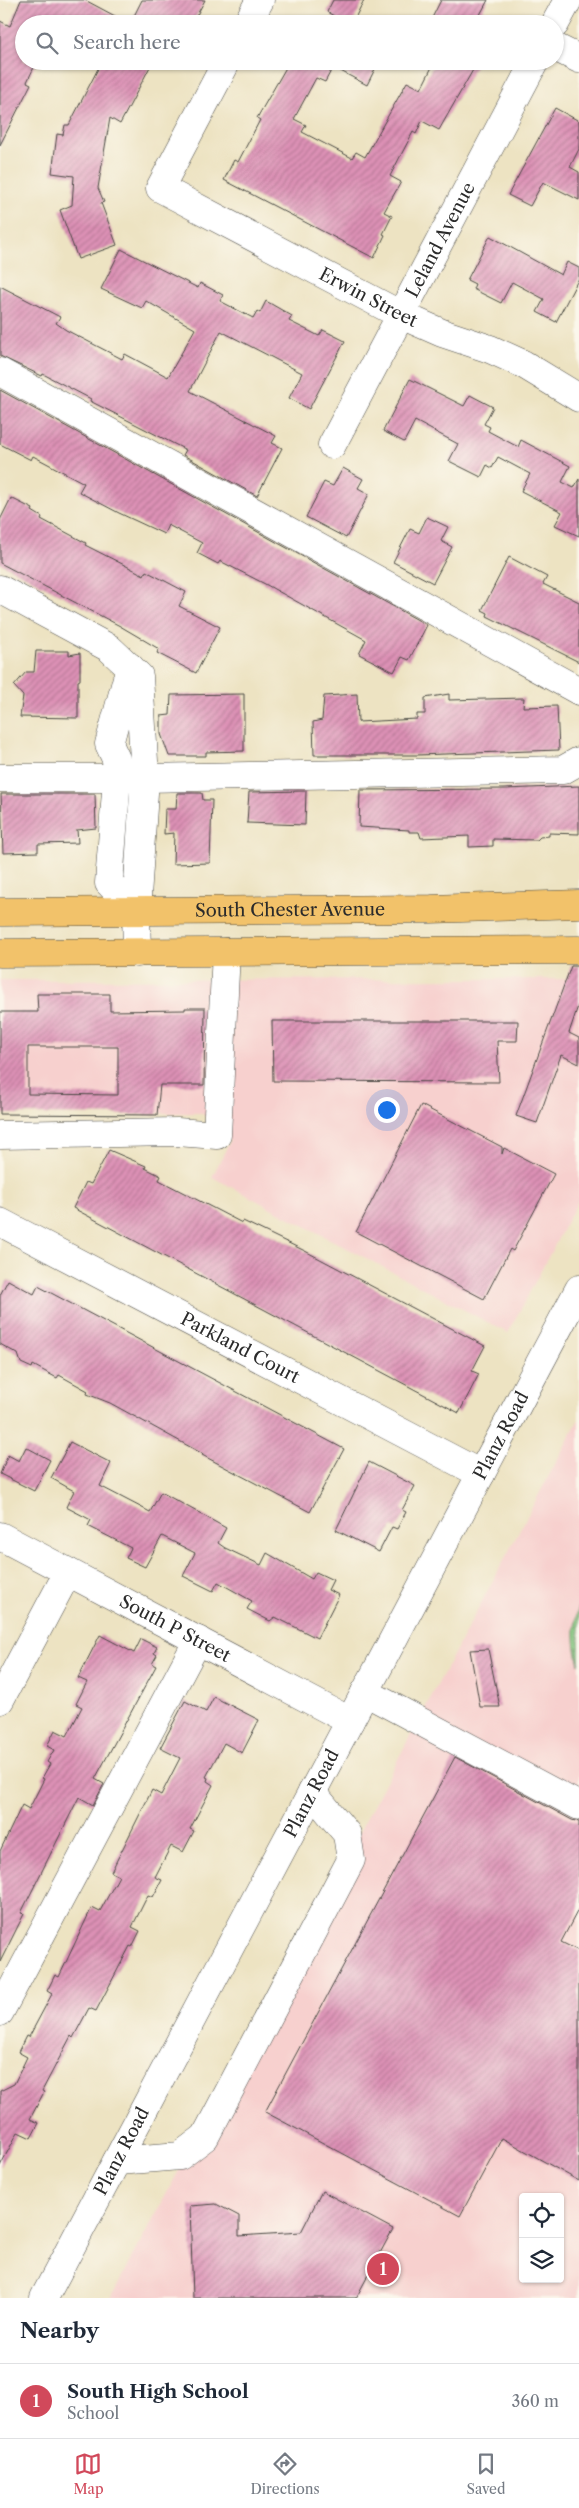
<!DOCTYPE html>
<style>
body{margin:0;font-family:"Libre Caslon Text",serif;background:#f2f2f3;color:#1f2937}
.controls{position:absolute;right:15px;bottom:15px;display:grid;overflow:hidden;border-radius:5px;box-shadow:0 1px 4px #0004}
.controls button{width:45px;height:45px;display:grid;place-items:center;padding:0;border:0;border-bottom:1px solid #e0e1e3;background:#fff;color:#1f2937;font:25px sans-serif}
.you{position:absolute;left:386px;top:1109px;width:18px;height:18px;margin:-12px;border:4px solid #fff;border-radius:50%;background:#1a73e8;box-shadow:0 0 0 8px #1a73e833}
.badge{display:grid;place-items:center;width:32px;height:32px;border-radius:50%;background:#d1495b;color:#fff;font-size:16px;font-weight:700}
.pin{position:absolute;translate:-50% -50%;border:2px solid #fff;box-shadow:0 1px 5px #0006}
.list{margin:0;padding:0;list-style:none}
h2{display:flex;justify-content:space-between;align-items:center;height:65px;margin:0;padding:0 20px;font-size:21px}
h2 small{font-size:16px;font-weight:400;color:#747a83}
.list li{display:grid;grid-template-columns:32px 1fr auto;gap:15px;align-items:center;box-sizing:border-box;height:75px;padding:0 20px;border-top:1px solid #e0e1e3}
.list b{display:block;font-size:19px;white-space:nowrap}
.list p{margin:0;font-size:16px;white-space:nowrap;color:#747a83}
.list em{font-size:16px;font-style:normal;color:#747a83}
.icon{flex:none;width:28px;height:28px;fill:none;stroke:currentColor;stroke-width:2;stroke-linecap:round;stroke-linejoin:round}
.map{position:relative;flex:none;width:579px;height:2298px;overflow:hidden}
.search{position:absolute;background:#fff;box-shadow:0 1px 4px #0004;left:15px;right:15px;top:15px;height:55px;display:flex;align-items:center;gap:12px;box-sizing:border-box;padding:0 18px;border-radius:28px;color:#747a83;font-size:19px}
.sheet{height:140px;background:#fff}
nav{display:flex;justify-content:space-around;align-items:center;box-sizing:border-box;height:70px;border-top:1px solid #e0e1e3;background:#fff;font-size:14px;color:#747a83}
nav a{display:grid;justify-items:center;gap:2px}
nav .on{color:#d1495b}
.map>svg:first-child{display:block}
.built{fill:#f7d0ce;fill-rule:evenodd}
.park{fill:url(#park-crowns);stroke:#5c7d59}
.building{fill:url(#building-hatch);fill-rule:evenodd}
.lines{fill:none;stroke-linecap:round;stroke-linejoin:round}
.minor-casing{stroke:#484742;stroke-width:29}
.major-casing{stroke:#484742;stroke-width:29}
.minor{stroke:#fff;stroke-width:28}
.major{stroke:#f2c26a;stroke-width:28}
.labels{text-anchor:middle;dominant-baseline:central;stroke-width:5;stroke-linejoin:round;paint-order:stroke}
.street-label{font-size:18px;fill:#2b2b2b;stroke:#fbf7ec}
</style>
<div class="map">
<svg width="579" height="2298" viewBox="0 0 579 2298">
<defs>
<pattern id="park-crowns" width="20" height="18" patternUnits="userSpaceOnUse" patternTransform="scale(1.25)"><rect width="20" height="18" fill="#8dcf87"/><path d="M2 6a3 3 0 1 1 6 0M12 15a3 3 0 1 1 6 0" fill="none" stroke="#73a86f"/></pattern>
<pattern id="building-hatch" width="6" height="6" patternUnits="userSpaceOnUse" patternTransform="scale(1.25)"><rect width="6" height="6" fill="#dd91b6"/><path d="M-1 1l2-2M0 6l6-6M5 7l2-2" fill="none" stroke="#b37794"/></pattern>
</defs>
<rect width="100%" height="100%" fill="#fbf7ec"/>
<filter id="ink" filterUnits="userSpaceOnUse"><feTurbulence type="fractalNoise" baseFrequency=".02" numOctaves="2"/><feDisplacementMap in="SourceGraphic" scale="10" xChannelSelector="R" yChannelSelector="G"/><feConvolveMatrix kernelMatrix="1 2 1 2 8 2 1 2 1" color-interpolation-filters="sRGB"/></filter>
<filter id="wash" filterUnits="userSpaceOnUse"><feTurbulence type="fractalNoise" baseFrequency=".0096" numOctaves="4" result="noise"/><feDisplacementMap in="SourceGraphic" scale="20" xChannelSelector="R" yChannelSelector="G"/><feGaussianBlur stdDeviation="1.12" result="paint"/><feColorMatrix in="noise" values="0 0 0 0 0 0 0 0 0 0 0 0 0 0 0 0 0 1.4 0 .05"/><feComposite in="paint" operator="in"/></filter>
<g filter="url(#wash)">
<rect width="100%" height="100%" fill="#ede3c2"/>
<path class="built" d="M 579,979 L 579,1199 L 508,1333 L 212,1177 L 230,1141 L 202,1113 L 0,1114 L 0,980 Z
M 579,1419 L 579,2298 L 111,2298 ZM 523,2197 L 560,2197 L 560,2279 L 523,2279 Z"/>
<path class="park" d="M 579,1606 L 579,1664 C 574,1645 573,1625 579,1606 Z"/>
<g id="blocks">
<path class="building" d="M 21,0 L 85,0 L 130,24 L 24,24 L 24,61 L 37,61 L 27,82 L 31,84 L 0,145 L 0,21 L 10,26 Z
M 142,0 L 205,0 L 192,24 L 130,24 Z
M 333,0 L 364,0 L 352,24 L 330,24 L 334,16 L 327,12 Z
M 441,0 L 488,0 L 475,24 L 429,24 Z
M 102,61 L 153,61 L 120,124 L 110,118 L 98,188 L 104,202 L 101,203 L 117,245 L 78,259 L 60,210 L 72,205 L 74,176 L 52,173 L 57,134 L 63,135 L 65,125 L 69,125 Z
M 284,61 L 379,61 L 367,85 L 333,67 L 325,82 L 316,78 L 294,119 L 306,125 L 302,132 L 352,158 L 356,152 L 365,157 L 407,82 L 421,89 L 435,61 L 478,61 L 439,130 L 422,121 L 416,134 L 413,132 L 390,176 L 401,182 L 384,212 L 392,216 L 383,234 L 385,235 L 374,258 L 224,180 L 234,160 L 238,162 L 260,120 L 257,118 L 288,64 Z
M 555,108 L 579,121 L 579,149 L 570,167 L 579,172 L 579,200 L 543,182 L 530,206 L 508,195 Z
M 490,236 L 561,275 L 567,262 L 579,268 L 579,278 L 556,322 L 537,312 L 544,299 L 512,282 L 501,303 L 473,289 L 475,284 L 467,280 Z
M 121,249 L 198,288 L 200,283 L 223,295 L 220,301 L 253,318 L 257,311 L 260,313 L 266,301 L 292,316 L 289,321 L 319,336 L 323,330 L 345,341 L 309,409 L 289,398 L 302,373 L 221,331 L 190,391 L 276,436 L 272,443 L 282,448 L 257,496 L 183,455 L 186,450 L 90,401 L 91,399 L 43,374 L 42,376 L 0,356 L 0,286 L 60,317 L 56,323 L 66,330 L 122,359 L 125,354 L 168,377 L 195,329 L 146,301 L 142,308 L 101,289 Z
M 410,379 L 464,406 L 470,395 L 493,407 L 484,424 L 490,427 L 488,431 L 518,447 L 521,440 L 570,466 L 562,482 L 574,488 L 579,479 L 579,536 L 555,525 L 562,512 L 521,491 L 530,474 L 498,457 L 492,468 L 487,465 L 481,477 L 449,461 L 458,444 L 415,421 L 404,442 L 383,431 Z
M 0,390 L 427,625 L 409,660 L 402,657 L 394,672 L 359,654 L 366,640 L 265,584 L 220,561 L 218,564 L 197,553 L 202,543 L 168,525 L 164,534 L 119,513 L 79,492 L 84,483 L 33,456 L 31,460 L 0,444 Z
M 343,468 L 363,479 L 358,488 L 369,494 L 346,538 L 306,517 L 324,482 L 333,486 Z
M 11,498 L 33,509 L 32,511 L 42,517 L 41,519 L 86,543 L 85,545 L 144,575 L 146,571 L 186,592 L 179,606 L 220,627 L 196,673 L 157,653 L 159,649 L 120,626 L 0,563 L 0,520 Z
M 427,517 L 448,527 L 441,541 L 452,547 L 433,583 L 393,562 L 410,529 L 419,533 Z
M 509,557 L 547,577 L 543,584 L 579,602 L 579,662 L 487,616 L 488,613 L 482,610 Z
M 36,651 L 69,651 L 69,655 L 80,653 L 80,680 L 78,681 L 78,718 L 20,717 L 23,696 L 14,686 L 26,672 L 34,672 Z
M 244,694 L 244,751 L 206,752 L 206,756 L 169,756 L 161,734 L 161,716 L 170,715 L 171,695 Z
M 357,694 L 358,722 L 417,719 L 417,714 L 425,714 L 425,698 L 449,694 L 449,700 L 524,698 L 523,707 L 557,706 L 559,750 L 417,755 L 314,755 L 313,722 L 322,720 L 324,696 Z
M 579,786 L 579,834 L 549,833 L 549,836 L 540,837 L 537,840 L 493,839 L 493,846 L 469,847 L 469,836 L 421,838 L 419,832 L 409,832 L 409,830 L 359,827 L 360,790 L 505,789 Z
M 306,791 L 305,825 L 247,823 L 249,792 Z
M 177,793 L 202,793 L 203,800 L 212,800 L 210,863 L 173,864 L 174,833 L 164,834 L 165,809 L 176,809 Z
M 1,794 L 95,794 L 96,828 L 77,830 L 78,843 L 38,844 L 38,852 L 3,853 Z
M 571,966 L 579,966 L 579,1003 L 569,1033 L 579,1038 L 579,1064 L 561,1055 L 537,1123 L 516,1116 Z
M 37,994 L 110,994 L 110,1011 L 185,1010 L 185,1008 L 205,1008 L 204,1085 L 160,1085 L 157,1115 L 0,1114 L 0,1012 L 38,1012 ZM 28,1047 L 118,1047 L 118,1095 L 28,1094 Z
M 272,1021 L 518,1021 L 517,1041 L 497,1041 L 499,1082 L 273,1081 Z
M 421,1105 L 502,1147 L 502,1154 L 504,1148 L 554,1174 L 513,1251 L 510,1249 L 484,1299 L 356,1232 Z
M 109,1150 L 146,1166 L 145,1168 L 161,1176 L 159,1180 L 242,1223 L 243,1221 L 305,1251 L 485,1346 L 472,1371 L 479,1374 L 459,1413 L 73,1208 L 86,1182 L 91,1184 Z
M 8,1280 L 34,1294 L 38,1286 L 344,1449 L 310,1512 L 202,1455 L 203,1454 L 110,1403 L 87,1394 L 88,1391 L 59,1375 L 57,1378 L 33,1365 L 32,1368 L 21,1363 L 18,1354 L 0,1344 L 0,1295 Z
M 70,1442 L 111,1463 L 100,1486 L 150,1512 L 161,1492 L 226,1528 L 218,1543 L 225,1548 L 261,1565 L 267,1553 L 312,1579 L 316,1572 L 333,1580 L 328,1590 L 339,1595 L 317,1638 L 275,1617 L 270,1621 L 247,1609 L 252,1601 L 218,1582 L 213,1591 L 183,1576 L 195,1553 L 162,1536 L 145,1567 L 126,1558 L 131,1548 L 88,1526 L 91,1520 L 66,1507 L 74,1491 L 51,1478 Z
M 26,1447 L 50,1460 L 34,1491 L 0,1474 L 8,1455 L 19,1461 Z
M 369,1462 L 415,1486 L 402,1510 L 406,1512 L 397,1529 L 392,1527 L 379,1552 L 336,1530 Z
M 100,1635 L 134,1653 L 141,1639 L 157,1647 L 154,1653 L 157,1655 L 152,1664 L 156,1666 L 95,1779 L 104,1784 L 93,1805 L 79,1797 L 21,1913 L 24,1914 L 0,1962 L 0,1851 L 22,1805 L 29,1809 L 44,1779 L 42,1778 L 50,1764 L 47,1762 L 54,1750 L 47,1746 L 55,1730 L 67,1736 L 82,1707 L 76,1704 L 87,1682 L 78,1678 Z
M 488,1649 L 500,1707 L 480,1707 L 470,1650 Z
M 214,1697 L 259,1720 L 242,1753 L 224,1743 L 206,1777 L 208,1778 L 207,1781 L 213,1785 L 190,1829 L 194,1831 L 183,1852 L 171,1846 L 155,1877 L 162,1880 L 153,1897 L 148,1895 L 132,1927 L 140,1931 L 132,1947 L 130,1946 L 96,2011 L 89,2008 L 73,2038 L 71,2036 L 42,2091 L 44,2092 L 30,2119 L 39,2123 L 31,2138 L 18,2132 L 0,2166 L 0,2091 L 14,2084 L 27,2057 L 18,2052 L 26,2036 L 29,2037 L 52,1994 L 47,1991 L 55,1975 L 59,1977 L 92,1907 L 100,1911 L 119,1876 L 111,1872 L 152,1790 L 161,1795 L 180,1758 L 160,1748 L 176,1718 L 185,1701 L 206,1712 Z
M 455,1757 L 572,1820 L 579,1822 L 579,1908 L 561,1942 L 579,1951 L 579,2181 L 502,2138 L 460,2216 L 265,2112 Z
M 322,2191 L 393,2229 L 356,2298 L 193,2298 L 190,2206 L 216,2204 L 239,2216 L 239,2236 L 301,2232 Z"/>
</g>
</g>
<g filter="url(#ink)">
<use href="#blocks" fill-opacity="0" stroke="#484742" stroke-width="1"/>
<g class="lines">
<defs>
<g id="minor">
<path d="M 247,24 L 260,0"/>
<path d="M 555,24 L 568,0"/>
<path d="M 555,47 L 579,59"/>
<path id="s1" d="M 227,61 L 160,188 L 401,315 L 442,333 L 490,349 L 523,364 L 579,398"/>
<path d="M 0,372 L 579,691"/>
<path id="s2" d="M 332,445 L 535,61"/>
<path d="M 0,589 L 109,648 L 139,676 L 145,778 L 136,911 L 137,953"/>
<path d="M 130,667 L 109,744 L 116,759 L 117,778 L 109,883 L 136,911"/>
<path d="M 0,778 L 145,778 L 563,770 L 579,761"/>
<path d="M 0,1135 L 177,1132 L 217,1135 L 226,952"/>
<path id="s3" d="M 0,1222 L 481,1474"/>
<path id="s4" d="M 0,1536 L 350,1721"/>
<path d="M 365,1692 L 579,1806"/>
<path d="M 0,1700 L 68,1572"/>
<path d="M 0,2012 L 198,1640"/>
<path d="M 117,2161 L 180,2156 L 205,2137 L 351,1860 L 347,1834 L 312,1792"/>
<path id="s5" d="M 44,2298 L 579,1289"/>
</g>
<g id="major">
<path id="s6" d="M 0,912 L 431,909 L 579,904"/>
<path d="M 0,953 L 579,950"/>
</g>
</defs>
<use href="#minor" class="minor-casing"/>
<use href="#major" class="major-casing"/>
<use href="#minor" class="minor"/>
<use href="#major" class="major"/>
</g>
</g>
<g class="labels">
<g class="street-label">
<text stroke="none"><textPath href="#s2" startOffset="232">Leland Avenue</textPath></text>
<text stroke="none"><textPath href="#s1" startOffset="379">Erwin Street</textPath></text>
<text stroke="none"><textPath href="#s6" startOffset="290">South Chester Avenue</textPath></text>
<text stroke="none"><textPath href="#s3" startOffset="271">Parkland Court</textPath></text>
<text stroke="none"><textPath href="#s5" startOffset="976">Planz Road</textPath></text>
<text stroke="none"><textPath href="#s4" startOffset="198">South P Street</textPath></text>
<text stroke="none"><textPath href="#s5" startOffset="571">Planz Road</textPath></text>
<text stroke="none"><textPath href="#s5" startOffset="166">Planz Road</textPath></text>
</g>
</g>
</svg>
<div class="controls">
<button><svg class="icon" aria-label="locate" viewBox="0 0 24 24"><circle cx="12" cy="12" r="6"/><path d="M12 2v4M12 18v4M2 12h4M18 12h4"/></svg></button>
<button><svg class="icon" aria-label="layers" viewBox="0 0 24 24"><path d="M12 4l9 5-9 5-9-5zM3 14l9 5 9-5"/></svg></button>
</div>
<div class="you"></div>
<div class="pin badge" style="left:383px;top:2269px">1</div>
<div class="search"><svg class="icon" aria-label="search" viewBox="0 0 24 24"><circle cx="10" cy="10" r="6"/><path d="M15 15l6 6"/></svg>Search here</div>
</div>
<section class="sheet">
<h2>Nearby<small></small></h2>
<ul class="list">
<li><span class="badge">1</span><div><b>South High School</b><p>School</p></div><em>360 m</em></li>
</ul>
</section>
<nav>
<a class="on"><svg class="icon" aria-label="map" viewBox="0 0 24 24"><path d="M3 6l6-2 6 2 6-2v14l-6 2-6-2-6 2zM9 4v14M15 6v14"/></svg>Map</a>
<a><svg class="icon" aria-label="directions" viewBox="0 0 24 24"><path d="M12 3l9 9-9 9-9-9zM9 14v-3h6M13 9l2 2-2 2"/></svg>Directions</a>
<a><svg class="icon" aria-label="saved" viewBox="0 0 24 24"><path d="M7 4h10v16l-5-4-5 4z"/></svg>Saved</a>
</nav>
